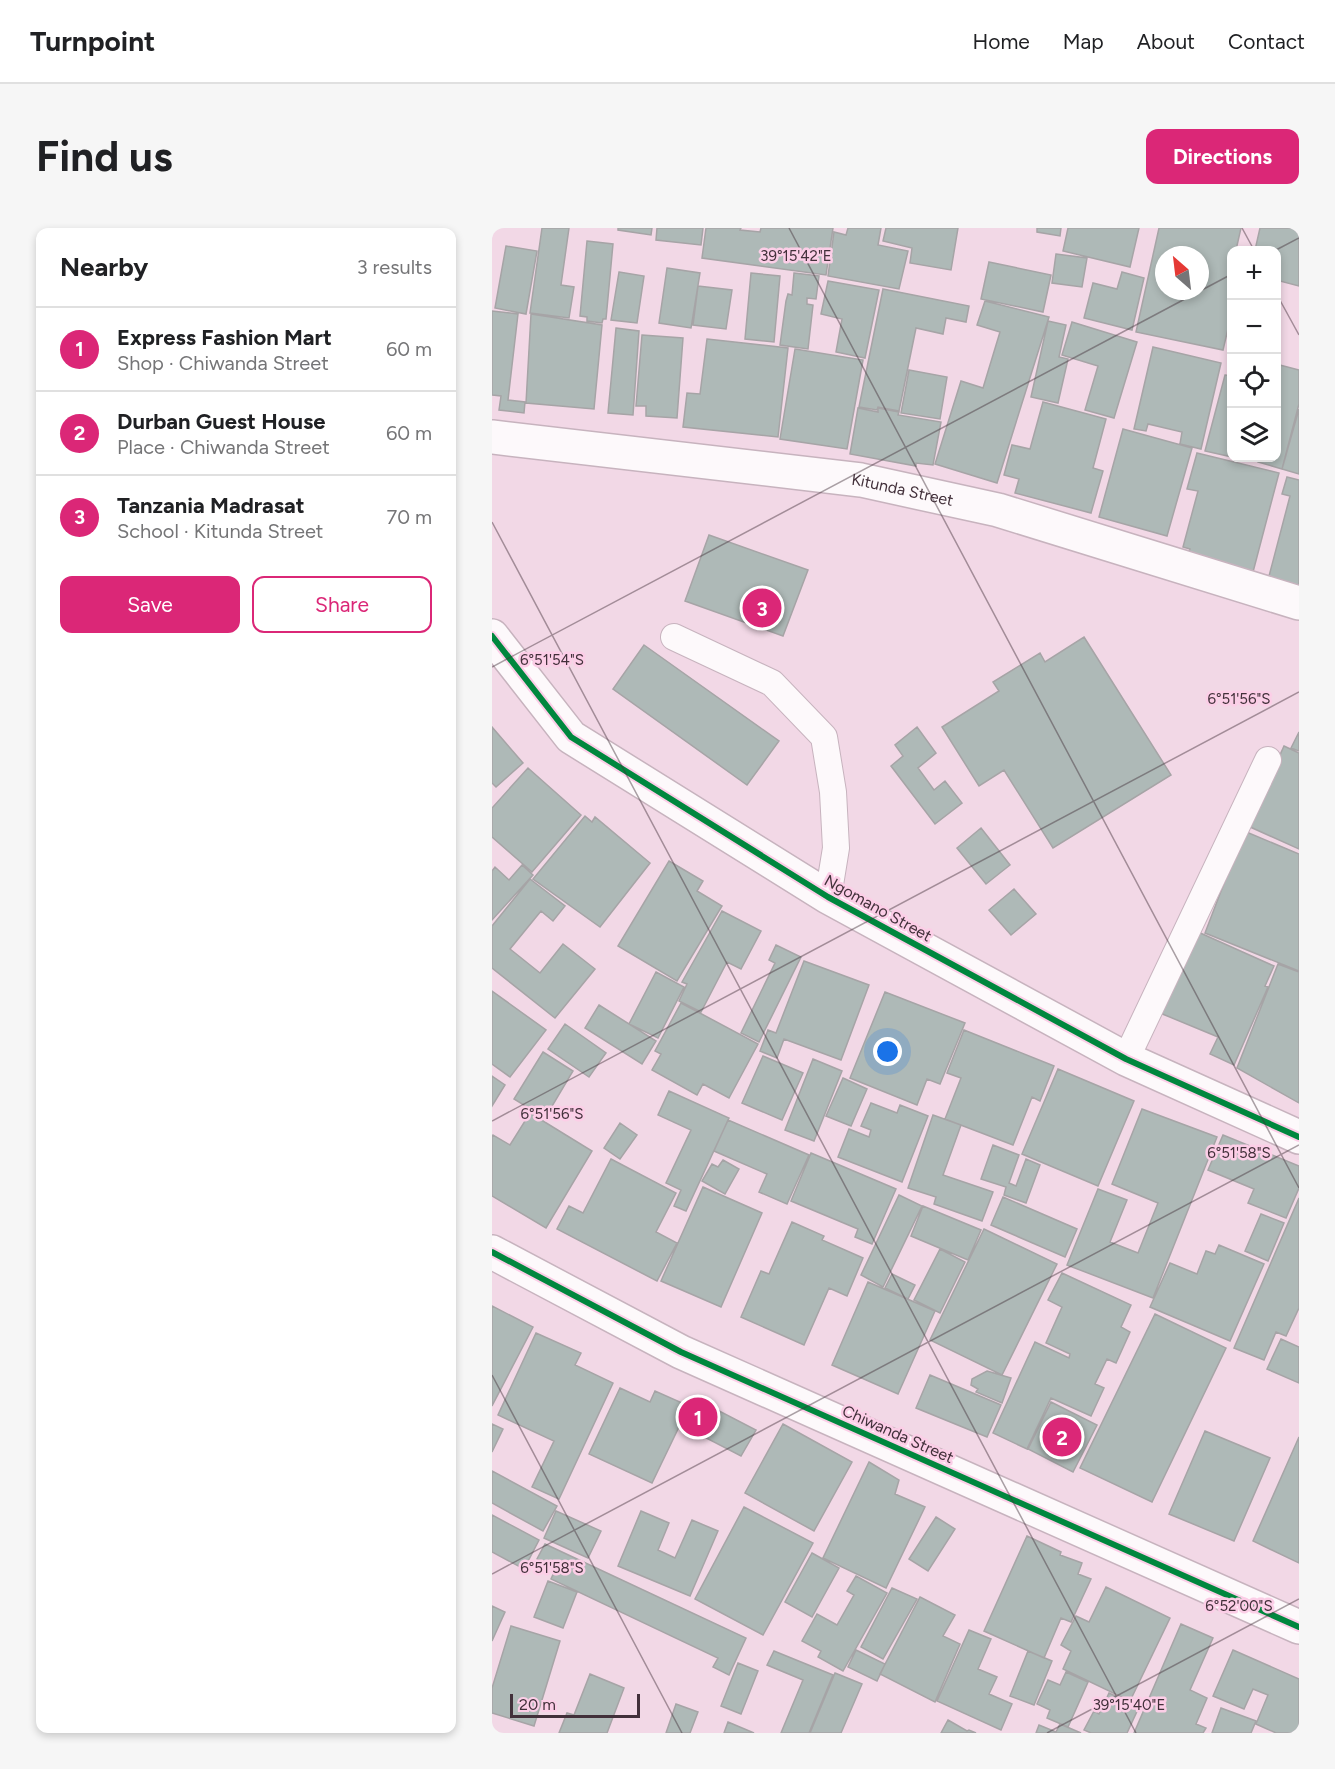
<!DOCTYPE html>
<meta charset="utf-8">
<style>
body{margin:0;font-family:Figtree,sans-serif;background:#f6f6f6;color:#202124}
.controls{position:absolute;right:18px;top:18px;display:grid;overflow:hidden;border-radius:12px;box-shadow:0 3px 9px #0003}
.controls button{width:54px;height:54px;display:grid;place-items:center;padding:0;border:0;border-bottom:2px solid #e0e0e0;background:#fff;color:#202124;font:30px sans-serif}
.compass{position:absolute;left:663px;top:18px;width:54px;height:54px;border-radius:50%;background:#fff;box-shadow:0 3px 9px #0003;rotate:332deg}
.scale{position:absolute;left:18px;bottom:15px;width:130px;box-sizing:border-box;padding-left:6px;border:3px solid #42303a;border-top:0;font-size:16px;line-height:21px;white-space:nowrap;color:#42303a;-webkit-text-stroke:4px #fccee7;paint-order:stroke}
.you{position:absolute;left:396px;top:824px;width:21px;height:21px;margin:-15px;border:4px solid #fff;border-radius:50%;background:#1a73e8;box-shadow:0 0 0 9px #1a73e833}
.badge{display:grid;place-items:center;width:39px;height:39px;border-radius:50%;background:#db2777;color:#fff;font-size:20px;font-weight:700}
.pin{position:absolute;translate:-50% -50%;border:3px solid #fff;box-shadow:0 2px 6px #0006}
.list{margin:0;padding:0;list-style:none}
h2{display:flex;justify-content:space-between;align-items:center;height:78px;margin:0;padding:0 24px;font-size:26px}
h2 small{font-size:20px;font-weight:400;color:#757577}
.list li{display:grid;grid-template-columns:39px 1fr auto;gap:18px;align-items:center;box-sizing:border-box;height:84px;padding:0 24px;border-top:2px solid #e0e0e0}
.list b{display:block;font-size:22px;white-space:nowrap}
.list p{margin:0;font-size:20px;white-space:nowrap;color:#757577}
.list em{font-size:20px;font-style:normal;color:#757577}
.actions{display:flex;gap:12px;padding:18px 24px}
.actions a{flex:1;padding:14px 0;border:2px solid #db2777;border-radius:12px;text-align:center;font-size:21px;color:#db2777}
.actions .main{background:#db2777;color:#fff}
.icon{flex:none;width:33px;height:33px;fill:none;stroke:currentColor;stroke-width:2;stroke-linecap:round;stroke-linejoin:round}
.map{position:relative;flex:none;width:807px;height:1505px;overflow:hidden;border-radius:12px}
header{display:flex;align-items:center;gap:36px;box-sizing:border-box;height:84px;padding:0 30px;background:#fff;border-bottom:2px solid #e0e0e0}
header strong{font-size:28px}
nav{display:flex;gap:33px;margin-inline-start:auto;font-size:21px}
.intro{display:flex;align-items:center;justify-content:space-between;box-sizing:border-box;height:144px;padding:0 36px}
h1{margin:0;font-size:42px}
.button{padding:15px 27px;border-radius:12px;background:#db2777;color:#fff;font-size:21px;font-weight:700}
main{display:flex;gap:36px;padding:0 36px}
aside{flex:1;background:#fff;border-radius:12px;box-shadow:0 3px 9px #0003}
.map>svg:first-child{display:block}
.building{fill:#aeb9b7;stroke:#a6a4a6;stroke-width:1.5;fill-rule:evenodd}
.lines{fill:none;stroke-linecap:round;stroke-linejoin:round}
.lane-casing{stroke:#c7b3be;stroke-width:28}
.street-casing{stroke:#c7b3be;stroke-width:36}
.lane{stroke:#fdf9fb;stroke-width:26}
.street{stroke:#fdf9fb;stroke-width:33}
.cycleway-casing{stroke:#fccee7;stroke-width:10}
.cycleway{stroke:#00873e;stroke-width:6}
.ticks{fill:none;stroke:#42303a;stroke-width:1.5;stroke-opacity:0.45}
.labels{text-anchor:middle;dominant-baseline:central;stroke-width:5;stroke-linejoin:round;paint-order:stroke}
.street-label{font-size:16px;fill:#42303a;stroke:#fccee7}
.ticks-label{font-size:15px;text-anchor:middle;fill:#42303a;stroke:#fccee7;stroke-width:5;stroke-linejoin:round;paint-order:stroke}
</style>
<header>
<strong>Turnpoint</strong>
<nav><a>Home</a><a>Map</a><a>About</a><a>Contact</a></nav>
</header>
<div class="intro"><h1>Find us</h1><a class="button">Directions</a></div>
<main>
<aside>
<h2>Nearby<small>3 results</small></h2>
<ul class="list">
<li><span class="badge">1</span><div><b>Express Fashion Mart</b><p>Shop · Chiwanda Street</p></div><em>60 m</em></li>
<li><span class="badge">2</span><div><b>Durban Guest House</b><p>Place · Chiwanda Street</p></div><em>60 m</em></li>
<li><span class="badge">3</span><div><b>Tanzania Madrasat</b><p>School · Kitunda Street</p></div><em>70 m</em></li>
</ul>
<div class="actions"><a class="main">Save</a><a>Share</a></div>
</aside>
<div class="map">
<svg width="807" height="1505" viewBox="0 0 807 1505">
<rect width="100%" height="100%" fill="#f2d8e6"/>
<path class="building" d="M 50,0 L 77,0 L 69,57 L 82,59 L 77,90 L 38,85 Z
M 126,0 L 160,0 L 159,7 L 126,2 Z
M 165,0 L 211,0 L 209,17 L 164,12 Z
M 214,0 L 249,0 L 248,2 L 268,4 L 269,0 L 341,0 L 334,47 L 210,30 Z
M 356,0 L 389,0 L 386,17 L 416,23 L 407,61 L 336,48 L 342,4 L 354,7 Z
M 394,0 L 466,0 L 459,42 L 418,35 L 420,20 L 391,13 Z
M 545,0 L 569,0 L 568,8 L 545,4 Z
M 576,0 L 647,0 L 638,39 L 571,23 Z
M 667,0 L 749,0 L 744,22 L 740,22 L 740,84 L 731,122 L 644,104 ZM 672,27 L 708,27 L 708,63 L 672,63 Z
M 768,0 L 807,0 L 807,58 L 784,52 L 784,22 L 763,22 Z
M 95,13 L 121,16 L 114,91 L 111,91 L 110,95 L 95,93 L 95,89 L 88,88 Z
M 14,18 L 45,23 L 34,86 L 3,80 Z
M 564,26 L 595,30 L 590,59 L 560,55 Z
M 497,34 L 559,47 L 551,84 L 489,71 Z
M 175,40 L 208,45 L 199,100 L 167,95 Z
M 127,44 L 152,48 L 145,95 L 119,92 Z
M 630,44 L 652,50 L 640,102 L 592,90 L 601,55 L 625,61 Z
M 259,45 L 288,48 L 282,114 L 253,111 Z
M 302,45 L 327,48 L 324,71 L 315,70 L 315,76 L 321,77 L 316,121 L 288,117 L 294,73 L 296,66 L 300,67 Z
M 336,53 L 387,62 L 373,130 L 344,124 L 350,91 L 329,86 Z
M 206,58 L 240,62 L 234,101 L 201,97 Z
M 391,61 L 477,78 L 474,94 L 454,90 L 451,106 L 424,100 L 407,183 L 386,179 L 385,182 L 367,179 Z
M 493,73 L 557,89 L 505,255 L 443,236 L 469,153 L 491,160 L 508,104 L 485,97 Z
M 0,83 L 26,86 L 16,172 L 33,174 L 32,185 L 7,182 L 9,168 L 0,167 Z
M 39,86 L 110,97 L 102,181 L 34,175 Z
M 556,93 L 574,97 L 567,129 L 576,131 L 566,175 L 539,169 Z
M 580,94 L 645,114 L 622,190 L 593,182 L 606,138 L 570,127 Z
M 124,100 L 147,103 L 141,187 L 116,185 Z
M 150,107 L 191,110 L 185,190 L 154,188 L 154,178 L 144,178 Z
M 215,111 L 296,120 L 286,209 L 191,199 L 195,165 L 208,166 Z
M 661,119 L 729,135 L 709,221 L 688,216 L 690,204 L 656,196 L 654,203 L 642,201 Z
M 303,121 L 371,132 L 355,221 L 288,211 Z
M 784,136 L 807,142 L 807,176 L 790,241 L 766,234 L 767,230 L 784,230 Z
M 417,142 L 455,149 L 448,191 L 409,185 Z
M 733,147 L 740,148 L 740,229 L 713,223 Z
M 551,174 L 614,191 L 601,240 L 611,243 L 599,285 L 523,265 L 527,251 L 512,247 L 520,217 L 538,221 Z
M 366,180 L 386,184 L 386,180 L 407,184 L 406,187 L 449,194 L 441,237 L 424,235 L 424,238 L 358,226 Z
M 807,181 L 807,246 L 790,241 Z
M 631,201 L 700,220 L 675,308 L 607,289 Z
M 705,225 L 787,245 L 761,344 L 696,327 L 698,321 L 691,319 L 706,263 L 695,261 Z
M 795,249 L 807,252 L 807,359 L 776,352 L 798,268 L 790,266 Z
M 217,307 L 316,342 L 291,408 L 193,373 Z
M 592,409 L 679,547 L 561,620 L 512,542 L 487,558 L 450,499 L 507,463 L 501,454 L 548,425 L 553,434 Z
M 152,417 L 287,513 L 255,557 L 121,461 Z
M 0,499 L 31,535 L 4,559 L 0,555 Z
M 425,499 L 444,525 L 426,540 L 442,562 L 453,553 L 470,575 L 443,596 L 399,538 L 411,528 L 403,517 Z
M 807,504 L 807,523 L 799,520 Z
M 792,518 L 807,525 L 807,621 L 756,598 Z
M 36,540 L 89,587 L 40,644 L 0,609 L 0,580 Z
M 93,588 L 100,594 L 103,589 L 158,635 L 108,699 L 41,651 Z
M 489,600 L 518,637 L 494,656 L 465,620 Z
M 752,603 L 807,626 L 807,743 L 713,705 Z
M 177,633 L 211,653 L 205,663 L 230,678 L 185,753 L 126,718 Z
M 30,637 L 41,647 L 0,692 L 0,643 L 3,639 L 17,652 Z
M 38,651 L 73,678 L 61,693 L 49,683 L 18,721 L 48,745 L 71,716 L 103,741 L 63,790 L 0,740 L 0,698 Z
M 522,661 L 544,686 L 519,707 L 497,682 Z
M 230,683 L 269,703 L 249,741 L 235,734 L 209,784 L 187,773 L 195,756 L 190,754 Z
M 706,704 L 782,738 L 773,758 L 776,759 L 742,837 L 718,826 L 726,809 L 668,785 Z
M 284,717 L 309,729 L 267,814 L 249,805 L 283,735 L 277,732 Z
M 312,733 L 377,757 L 349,832 L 292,811 L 285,830 L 268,823 L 276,802 L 284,805 Z
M 786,736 L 807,744 L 807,875 L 745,840 Z
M 164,744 L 192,759 L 166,810 L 137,796 Z
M 0,763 L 54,802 L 18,849 L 0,836 Z
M 393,764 L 473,795 L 448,856 L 435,851 L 425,877 L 358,850 Z
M 189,775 L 266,816 L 237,870 L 211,856 L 205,867 L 160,842 L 169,826 L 163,823 Z
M 107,777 L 164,813 L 150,836 L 93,800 Z
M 73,796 L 114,825 L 97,849 L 56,821 Z
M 472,802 L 562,838 L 548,873 L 540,869 L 521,917 L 453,891 L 469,850 L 455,845 Z
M 51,824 L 81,843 L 53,890 L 22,871 Z
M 271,828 L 311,845 L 290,892 L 250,875 Z
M 321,831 L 350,843 L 322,913 L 293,902 Z
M 566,841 L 642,873 L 606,958 L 530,926 Z
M 0,848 L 13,857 L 0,878 Z
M 351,850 L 375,861 L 359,898 L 334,888 Z
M 177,863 L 237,890 L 194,983 L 182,978 L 189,962 L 174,955 L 199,902 L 166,887 Z
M 379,875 L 405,885 L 408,877 L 436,888 L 410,954 L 346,929 L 357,901 L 377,909 L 379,902 L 369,898 Z
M 650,881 L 725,909 L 661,1070 L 575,1037 L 606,961 L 635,972 L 618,1014 L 646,1025 L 666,975 L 620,956 Z
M 38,885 L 100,923 L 54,1000 L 0,968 L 0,909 L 1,907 L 18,917 Z
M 441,887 L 469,897 L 451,947 L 501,964 L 490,993 L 442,976 L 444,969 L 416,960 Z
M 236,892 L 317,927 L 295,976 L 267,964 L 275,946 L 222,923 Z
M 128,895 L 145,907 L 128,931 L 112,920 Z
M 731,907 L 807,938 L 807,960 L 794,990 L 756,975 L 762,961 L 716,942 Z
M 501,917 L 527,927 L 517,955 L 524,958 L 534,931 L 548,937 L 534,975 L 512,967 L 514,959 L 489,951 Z
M 319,925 L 404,961 L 380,1016 L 363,1009 L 366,1001 L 299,973 Z
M 119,931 L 184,965 L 164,1004 L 185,1015 L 165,1053 L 65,1001 L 77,978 L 91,985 Z
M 231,932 L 247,941 L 233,966 L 210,953 L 220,936 L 226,939 Z
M 211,959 L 270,985 L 229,1079 L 169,1053 Z
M 407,967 L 430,978 L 391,1059 L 369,1047 Z
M 511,969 L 585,1001 L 573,1029 L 499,997 Z
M 807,970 L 807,1080 L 794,1108 L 784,1104 L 772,1132 L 742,1120 Z
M 431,978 L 489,1002 L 476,1032 L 419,1008 Z
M 769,986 L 792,995 L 776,1033 L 753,1023 Z
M 300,994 L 332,1008 L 330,1012 L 371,1030 L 355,1068 L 337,1060 L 312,1117 L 249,1089 L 269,1043 L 277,1046 Z
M 492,1001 L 565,1036 L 510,1147 L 438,1112 Z
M 727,1017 L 772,1036 L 738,1113 L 658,1079 L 678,1035 L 705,1046 L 714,1023 L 723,1026 Z
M 448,1021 L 473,1034 L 448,1085 L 422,1072 Z
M 570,1045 L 639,1077 L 629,1099 L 638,1104 L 624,1135 L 615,1131 L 603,1156 L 612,1160 L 599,1188 L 559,1170 L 535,1221 L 501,1205 L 543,1114 L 577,1130 L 578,1126 L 554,1115 L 570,1079 L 556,1072 Z
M 400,1046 L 423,1057 L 416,1071 L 393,1060 Z
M 376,1054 L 443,1083 L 406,1166 L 340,1137 Z
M 0,1078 L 41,1099 L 0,1178 Z
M 663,1086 L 734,1120 L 660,1274 L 588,1240 Z
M 44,1105 L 89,1125 L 83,1137 L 121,1155 L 67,1271 L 40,1259 L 62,1213 L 6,1187 Z
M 789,1111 L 807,1119 L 807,1155 L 775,1141 Z
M 495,1143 L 519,1150 L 510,1175 L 484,1164 L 486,1161 L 479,1157 L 480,1151 Z
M 438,1147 L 509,1177 L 495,1209 L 424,1180 Z
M 128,1160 L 158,1174 L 163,1163 L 197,1178 L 160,1255 L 97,1226 Z
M 204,1171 L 264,1202 L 249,1228 L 191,1198 Z
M 559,1174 L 605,1197 L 581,1244 L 536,1221 Z
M 0,1196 L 11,1201 L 0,1224 Z
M 291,1196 L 360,1234 L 322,1303 L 253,1265 Z
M 713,1203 L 778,1230 L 742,1313 L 677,1286 Z
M 807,1209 L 807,1335 L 761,1313 Z
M 377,1234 L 407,1252 L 403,1266 L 433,1279 L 394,1360 L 331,1330 Z
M 0,1243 L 65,1278 L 51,1303 L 0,1275 Z
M 252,1279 L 321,1315 L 271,1407 L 203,1371 Z
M 64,1283 L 109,1303 L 96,1330 L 52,1310 Z
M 149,1283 L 177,1295 L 166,1322 L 183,1330 L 200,1292 L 226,1303 L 198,1368 L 126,1338 Z
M 0,1287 L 47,1312 L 32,1341 L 0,1324 Z
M 444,1289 L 463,1301 L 436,1343 L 417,1331 Z
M 535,1308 L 569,1324 L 568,1327 L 590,1335 L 586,1346 L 599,1351 L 579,1394 L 569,1390 L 552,1430 L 492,1403 Z
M 53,1316 L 254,1410 L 237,1447 L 221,1439 L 226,1430 L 59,1351 L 64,1340 L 45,1331 Z
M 320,1325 L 347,1340 L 320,1389 L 293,1374 Z
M 364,1348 L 395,1365 L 351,1443 L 326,1429 L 329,1423 L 310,1413 L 325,1386 L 345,1397 L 362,1367 L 355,1363 Z
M 56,1353 L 85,1364 L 71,1400 L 42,1389 Z
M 614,1359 L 678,1390 L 638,1473 L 571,1441 L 579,1423 L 569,1417 L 584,1388 L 597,1394 Z
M 400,1360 L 425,1371 L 391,1431 L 369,1419 Z
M 428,1369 L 463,1387 L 451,1408 L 468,1416 L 443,1474 L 388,1446 Z
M 0,1378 L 13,1384 L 0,1413 Z
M 689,1396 L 721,1410 L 698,1462 L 715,1470 L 704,1496 L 714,1500 L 711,1505 L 642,1505 Z
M 19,1398 L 68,1413 L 42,1498 L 0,1485 L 0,1460 Z
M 477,1402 L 499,1411 L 486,1441 L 505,1449 L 497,1466 L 520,1476 L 509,1502 L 445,1473 Z
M 364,1422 L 393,1436 L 385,1453 L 356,1439 Z
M 741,1422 L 807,1451 L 807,1505 L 784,1505 L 764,1496 L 776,1467 L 761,1461 L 752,1481 L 721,1468 Z
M 282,1423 L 341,1447 L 317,1505 L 289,1505 L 311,1452 L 275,1437 Z
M 536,1423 L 560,1433 L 542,1477 L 518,1468 Z
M 246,1435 L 266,1443 L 249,1486 L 229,1478 Z
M 574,1444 L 596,1454 L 576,1499 L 555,1490 L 558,1482 L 545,1476 L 556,1452 L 568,1457 Z
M 343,1445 L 370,1456 L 349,1505 L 318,1505 Z
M 98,1446 L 132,1460 L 115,1505 L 67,1505 L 75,1485 L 82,1487 Z
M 617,1465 L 647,1479 L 635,1505 L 599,1505 L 592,1502 L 602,1483 L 607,1486 Z
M 184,1476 L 206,1484 L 198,1505 L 174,1505 Z
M 729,1480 L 764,1493 L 759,1505 L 720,1505 Z
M 456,1492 L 475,1503 L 477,1502 L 484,1505 L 449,1505 Z
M 236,1494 L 262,1505 L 232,1505 Z
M 568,1496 L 589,1505 L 544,1505 L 547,1497 L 564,1504 Z"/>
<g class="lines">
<defs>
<path id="lane" d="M 182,409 L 280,455 L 332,509 L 341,564 L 344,620 L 336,669
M 634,831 L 776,532"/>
<g id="street">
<path id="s1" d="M 0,209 L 369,252 L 506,282 L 807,375"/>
<path d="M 0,408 L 79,509 L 336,669 L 634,831 L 807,909"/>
<path d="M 0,1024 L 189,1124 L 807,1399"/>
</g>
</defs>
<use href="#lane" class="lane-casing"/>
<use href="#street" class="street-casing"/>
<use href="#lane" class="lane"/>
<use href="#street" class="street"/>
<defs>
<path id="cycleway" d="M 0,408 L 79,509 L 336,669 L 634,831 L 807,909
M 0,1024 L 189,1124 L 807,1399"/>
</defs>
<use href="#cycleway" class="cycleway-casing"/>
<use href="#cycleway" class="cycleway"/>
</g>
<path class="ticks" d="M 297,0 L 807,960M 750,0 L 762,22M 784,22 L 807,10M 708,63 L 740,46M 784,65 L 807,107M 0,294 L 644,1505M 0,439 L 708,63M 0,893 L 807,464M 0,1147 L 190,1505M 0,1346 L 807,917M 555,1505 L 807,1371"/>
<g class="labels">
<g class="street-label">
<text stroke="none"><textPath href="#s1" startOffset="414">Kitunda Street</textPath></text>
<text transform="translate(386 680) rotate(29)">Ngomano Street</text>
<text transform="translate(406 1206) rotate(24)">Chiwanda Street</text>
</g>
</g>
<g class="ticks-label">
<text x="304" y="33">39°15'42"E</text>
<text x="60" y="437">6°51'54"S</text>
<text x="747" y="476">6°51'56"S</text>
<text x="60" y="891">6°51'56"S</text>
<text x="747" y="930">6°51'58"S</text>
<text x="60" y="1345">6°51'58"S</text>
<text x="747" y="1383">6°52'00"S</text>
<text x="637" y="1482">39°15'40"E</text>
</g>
</svg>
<div class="controls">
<button>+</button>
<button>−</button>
<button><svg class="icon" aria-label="locate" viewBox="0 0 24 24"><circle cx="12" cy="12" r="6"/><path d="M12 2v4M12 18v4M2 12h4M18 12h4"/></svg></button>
<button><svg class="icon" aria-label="layers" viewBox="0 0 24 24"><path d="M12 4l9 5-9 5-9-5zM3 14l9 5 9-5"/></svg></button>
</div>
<svg class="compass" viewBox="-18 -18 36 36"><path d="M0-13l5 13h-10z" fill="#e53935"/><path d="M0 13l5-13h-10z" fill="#757577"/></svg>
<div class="scale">20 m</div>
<div class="you"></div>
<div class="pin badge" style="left:206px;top:1189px">1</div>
<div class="pin badge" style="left:570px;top:1209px">2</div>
<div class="pin badge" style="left:270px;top:380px">3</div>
</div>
</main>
